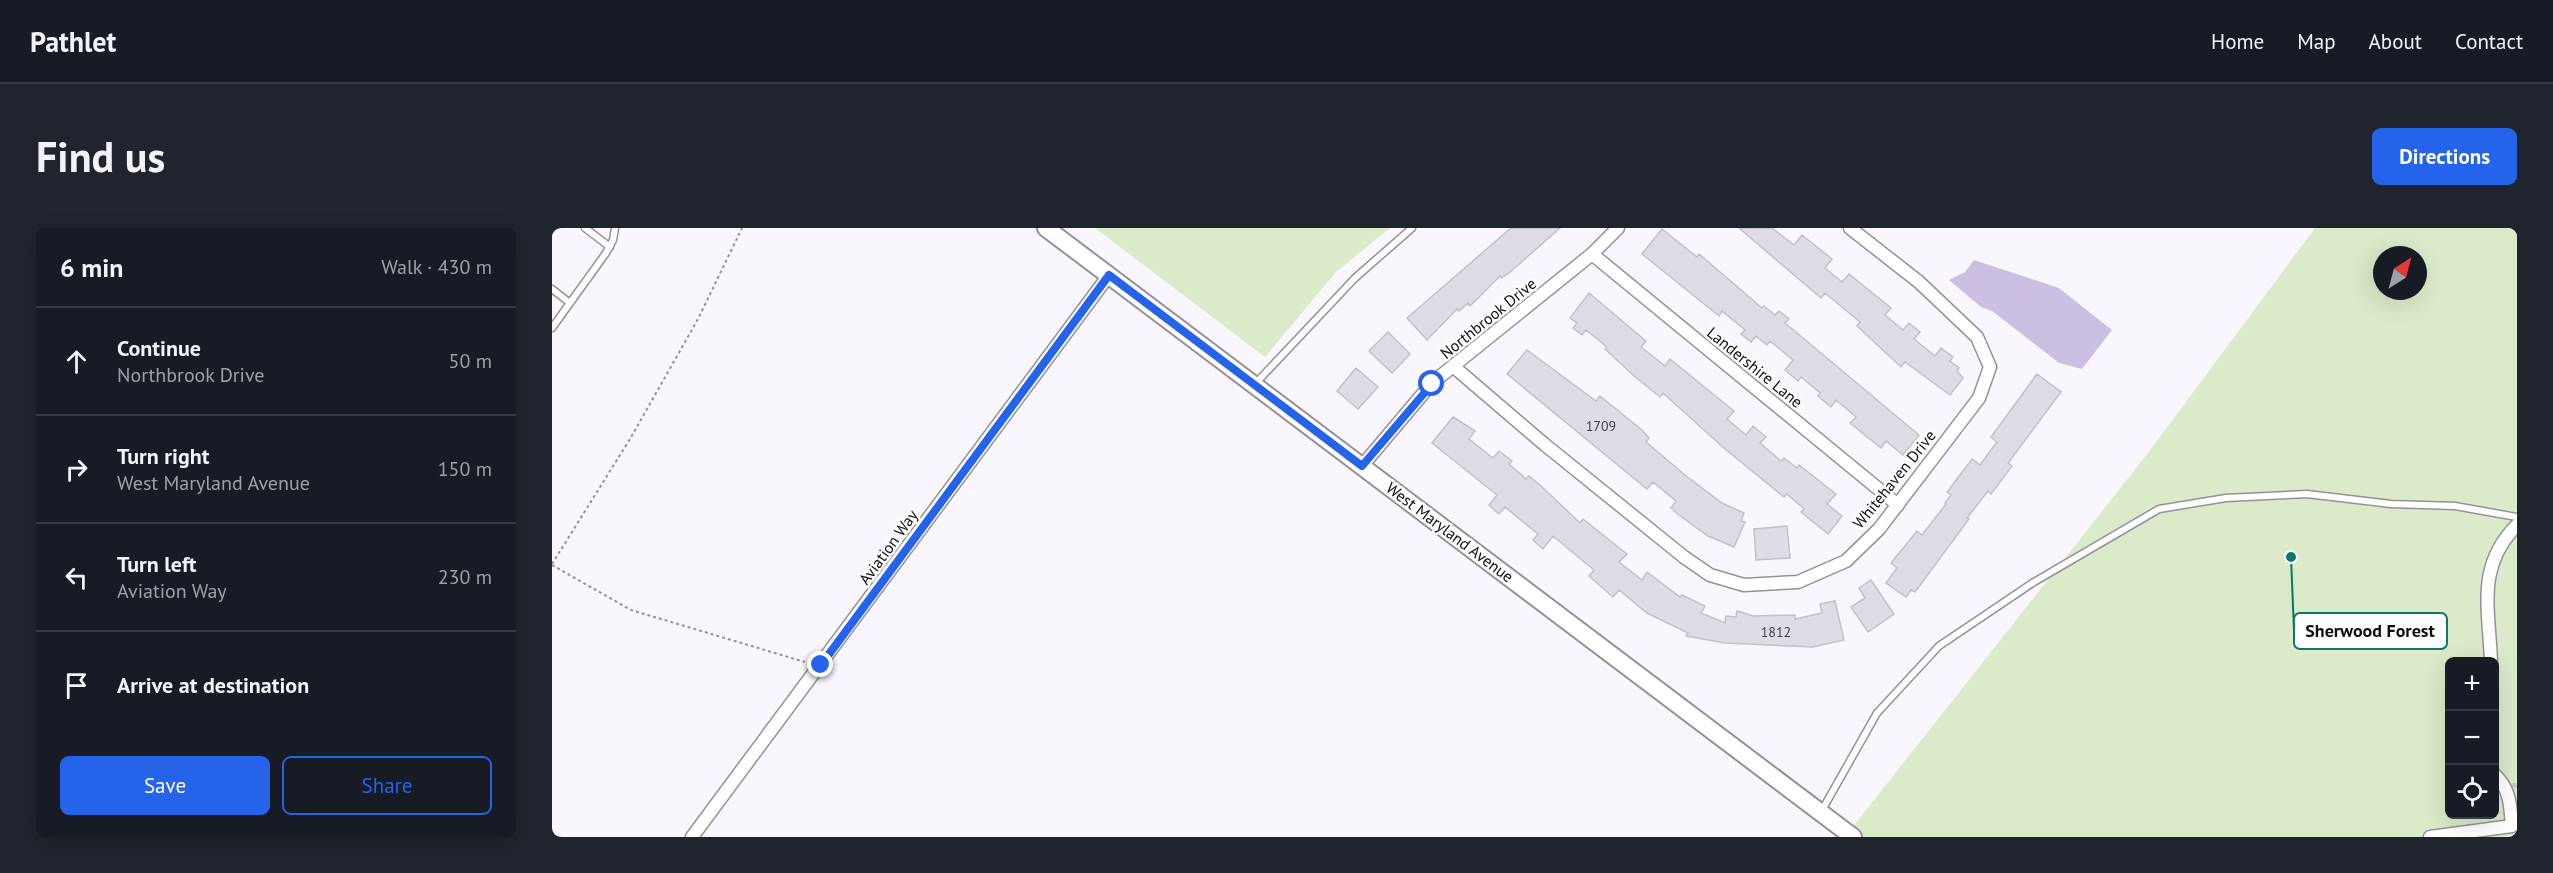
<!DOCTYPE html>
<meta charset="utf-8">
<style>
body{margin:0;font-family:"PT Sans",sans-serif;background:#20242c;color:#f1f3f6}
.controls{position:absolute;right:18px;bottom:18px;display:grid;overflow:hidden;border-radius:9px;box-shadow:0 6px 24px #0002}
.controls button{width:54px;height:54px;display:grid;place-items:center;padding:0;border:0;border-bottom:2px solid #363941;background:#171b24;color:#f1f3f6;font:30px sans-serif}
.compass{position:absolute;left:1821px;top:18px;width:54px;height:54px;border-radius:50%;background:#171b24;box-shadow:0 6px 24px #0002;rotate:36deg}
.stop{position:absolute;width:18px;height:18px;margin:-14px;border:4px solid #2563eb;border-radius:50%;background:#fff}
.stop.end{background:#2563eb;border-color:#fff;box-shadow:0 2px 6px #0008}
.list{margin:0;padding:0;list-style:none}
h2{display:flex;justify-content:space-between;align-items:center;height:78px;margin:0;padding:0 24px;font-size:26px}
h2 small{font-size:20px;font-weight:400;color:#9ea1a6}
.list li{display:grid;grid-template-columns:39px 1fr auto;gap:18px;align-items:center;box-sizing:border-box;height:108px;padding:0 24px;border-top:2px solid #363941}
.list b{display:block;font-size:22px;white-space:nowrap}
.list p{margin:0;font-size:20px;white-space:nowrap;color:#9ea1a6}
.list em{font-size:20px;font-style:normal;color:#9ea1a6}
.actions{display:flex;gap:12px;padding:18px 24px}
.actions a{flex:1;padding:14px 0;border:2px solid #2563eb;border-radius:9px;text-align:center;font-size:21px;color:#2563eb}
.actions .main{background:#2563eb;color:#fff}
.icon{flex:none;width:33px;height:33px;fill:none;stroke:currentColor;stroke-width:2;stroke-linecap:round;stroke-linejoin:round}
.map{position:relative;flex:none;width:1965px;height:609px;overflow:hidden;border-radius:9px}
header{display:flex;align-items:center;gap:36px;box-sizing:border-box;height:84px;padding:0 30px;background:#171b24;border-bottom:2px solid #363941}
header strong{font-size:28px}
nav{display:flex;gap:33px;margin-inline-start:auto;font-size:21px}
.intro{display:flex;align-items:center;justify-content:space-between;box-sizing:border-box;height:144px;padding:0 36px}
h1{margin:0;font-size:42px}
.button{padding:15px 27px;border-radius:9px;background:#2563eb;color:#fff;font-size:21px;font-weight:700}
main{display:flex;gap:36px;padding:0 36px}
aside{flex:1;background:#171b24;border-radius:9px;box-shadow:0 6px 24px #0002}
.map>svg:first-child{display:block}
.green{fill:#dbeac9;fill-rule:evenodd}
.water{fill:#cbc0e1}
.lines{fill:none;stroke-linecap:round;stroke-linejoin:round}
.stream{stroke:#cbc0e1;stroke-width:4.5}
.building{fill:#dfdce6;stroke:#c3c0c9;stroke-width:1.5}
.lane-casing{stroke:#94919a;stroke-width:9}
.street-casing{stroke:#94919a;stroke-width:15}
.secondary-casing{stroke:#94919a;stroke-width:20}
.path{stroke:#959298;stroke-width:2;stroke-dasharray:3 3;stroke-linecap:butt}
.lane{stroke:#fff;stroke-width:6}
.street{stroke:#fff;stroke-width:12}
.secondary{stroke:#fff;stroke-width:16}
.route{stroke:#2563eb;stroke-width:8}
.labels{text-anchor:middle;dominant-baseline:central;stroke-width:5;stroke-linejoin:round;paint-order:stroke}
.number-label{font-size:14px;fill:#424146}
.street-label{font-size:16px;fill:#0e0d10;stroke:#fff}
.leader{fill:none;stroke:#0f766e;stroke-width:2}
.callout-dot{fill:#0f766e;stroke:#fff;stroke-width:2}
.callout{fill:#fff;stroke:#0f766e;stroke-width:2}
.callout-label{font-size:18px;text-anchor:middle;font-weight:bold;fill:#0e0d10}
</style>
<header>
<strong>Pathlet</strong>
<nav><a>Home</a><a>Map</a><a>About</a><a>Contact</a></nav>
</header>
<div class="intro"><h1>Find us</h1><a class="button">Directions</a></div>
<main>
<aside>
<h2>6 min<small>Walk · 430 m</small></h2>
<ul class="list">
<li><svg class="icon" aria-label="ahead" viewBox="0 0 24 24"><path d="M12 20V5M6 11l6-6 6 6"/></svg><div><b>Continue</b><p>Northbrook Drive</p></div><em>50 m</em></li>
<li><svg class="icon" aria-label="right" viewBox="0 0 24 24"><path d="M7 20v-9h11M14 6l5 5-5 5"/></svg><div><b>Turn right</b><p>West Maryland Avenue</p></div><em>150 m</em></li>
<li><svg class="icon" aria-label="left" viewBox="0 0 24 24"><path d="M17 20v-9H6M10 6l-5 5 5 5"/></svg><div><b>Turn left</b><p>Aviation Way</p></div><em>230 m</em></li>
<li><svg class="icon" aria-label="arrive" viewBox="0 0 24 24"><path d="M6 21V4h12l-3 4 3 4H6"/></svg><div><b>Arrive at destination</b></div></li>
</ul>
<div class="actions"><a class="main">Save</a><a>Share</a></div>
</aside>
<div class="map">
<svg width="1965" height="609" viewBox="0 0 1965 609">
<rect width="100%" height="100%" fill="#f9f6fe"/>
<path class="green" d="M 543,0 L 838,0 L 784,44 L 713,129 Z
M 1763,0 L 1965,0 L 1965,609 L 1300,609 L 1296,605 L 1596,225 ZM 1830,27 L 1866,27 L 1866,63 L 1830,63 ZM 1898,434 L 1942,434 L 1942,586 L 1898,586 Z"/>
<path class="water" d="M 1422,32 L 1507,60 L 1560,102 L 1530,141 L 1507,135 L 1440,83 L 1429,79 L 1397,52 L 1413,44 Z"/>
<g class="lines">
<path class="stream" d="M 1962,557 L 1965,558"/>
</g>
<path class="building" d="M 959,0 L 1008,0 L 957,45 L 949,50 L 948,48 L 918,78 L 916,75 L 907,83 L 905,81 L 875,112 L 855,90 Z
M 1187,0 L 1220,0 L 1242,17 L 1250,7 L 1280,31 L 1273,40 L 1290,54 L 1297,46 L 1339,80 L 1333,87 L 1351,102 L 1357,95 L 1368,104 L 1362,111 L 1383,128 L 1389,120 L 1401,129 L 1398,133 L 1407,140 L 1405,143 L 1411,150 L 1398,167 L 1353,134 L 1349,139 L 1305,98 L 1308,94 L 1273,65 L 1269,70 Z
M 1110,1 L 1145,29 L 1147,26 L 1210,80 L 1212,78 L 1223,87 L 1227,83 L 1237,91 L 1233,95 L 1367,207 L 1351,227 L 1334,213 L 1329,220 L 1298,195 L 1304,189 L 1284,172 L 1279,179 L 1266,168 L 1268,165 L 1249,149 L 1246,153 L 1233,142 L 1241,132 L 1218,113 L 1215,117 L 1204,108 L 1199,114 L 1189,106 L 1193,102 L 1170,83 L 1167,88 L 1090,26 Z
M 1037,65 L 1094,113 L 1089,119 L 1113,138 L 1118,131 L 1182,183 L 1175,191 L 1194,207 L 1201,198 L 1214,209 L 1208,215 L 1229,233 L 1232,230 L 1245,240 L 1247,237 L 1284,266 L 1275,276 L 1290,288 L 1276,306 L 1249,284 L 1252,281 L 1235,266 L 1232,269 L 1173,221 L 1111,165 L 1108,169 L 1081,147 L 1053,121 L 1055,119 L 1034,102 L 1030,107 L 1021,100 L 1025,95 L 1018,90 Z
M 836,104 L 858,126 L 840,145 L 817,123 Z
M 975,122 L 1044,173 L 1048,168 L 1090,202 L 1097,210 L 1094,214 L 1133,247 L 1170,275 L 1192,285 L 1189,293 L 1193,294 L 1182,319 L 1156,308 L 1127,287 L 1119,280 L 1124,273 L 1101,254 L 1095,261 L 955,146 Z
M 804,140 L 826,159 L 806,181 L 785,163 Z
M 1485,146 L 1509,164 L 1456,235 L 1460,238 L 1439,266 L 1436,263 L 1415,290 L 1417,291 L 1363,364 L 1359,362 L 1354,369 L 1334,355 L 1345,340 L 1339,335 L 1365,303 L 1370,307 L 1394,276 L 1393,275 L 1399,267 L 1395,264 L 1420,231 L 1428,237 L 1445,214 L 1439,209 Z
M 901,189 L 923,203 L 917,211 L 941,230 L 947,223 L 960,233 L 957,236 L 974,251 L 977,248 L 989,258 L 1028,295 L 1031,291 L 1075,326 L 1067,334 L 1090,352 L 1095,344 L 1128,369 L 1130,367 L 1153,378 L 1149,385 L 1173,395 L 1174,388 L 1184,389 L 1185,383 L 1201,388 L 1243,387 L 1243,391 L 1270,385 L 1268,376 L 1283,373 L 1292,412 L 1261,419 L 1173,415 L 1134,408 L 1136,405 L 1095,385 L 1067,362 L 1061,369 L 1037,348 L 1042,342 L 1001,308 L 991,321 L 981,312 L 986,306 L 953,279 L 947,286 L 937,277 L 945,267 L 880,215 Z
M 1235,298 L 1238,330 L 1204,332 L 1202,301 Z
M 1319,352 L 1342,386 L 1316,404 L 1299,379 L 1313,370 L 1307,360 Z"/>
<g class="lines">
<defs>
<path id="lane" d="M 33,0 L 58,19
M 0,61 L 18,75
M 0,100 L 54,25 L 61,12 L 63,0
M 703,156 L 803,50 L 860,0
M 1269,584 L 1325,485 L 1387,418 L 1482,354 L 1607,281 L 1674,270 L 1755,266 L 1839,276 L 1903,278 L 1965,289"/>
<path id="street" d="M 1040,26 L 1346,277
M 902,139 L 992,216 L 1132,329 L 1158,347 L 1192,357 L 1246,354 L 1294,333 L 1327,301 L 1427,170 L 1438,139 L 1425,109 L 1367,54 L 1298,0
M 810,238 L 880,155 L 1040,26 L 1066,0
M 1939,434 C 1937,380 1924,338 1965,297
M 140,609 L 557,47
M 1878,609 L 1960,598 C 1958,577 1959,562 1942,546"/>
<path id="secondary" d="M 494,0 L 1301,609"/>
</defs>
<use href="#lane" class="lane-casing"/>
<use href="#street" class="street-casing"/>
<use href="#secondary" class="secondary-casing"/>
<path class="path" d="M 0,336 L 78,211 L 146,91 L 190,0
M 0,337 L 79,382 L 253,434"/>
<use href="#lane" class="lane"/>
<use href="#street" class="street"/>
<use href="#secondary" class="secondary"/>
</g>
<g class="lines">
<path class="route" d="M 269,437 L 557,47 L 810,238 L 880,156"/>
</g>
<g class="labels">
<g class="number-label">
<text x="1049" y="198">1709</text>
<text x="1224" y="404">1812</text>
</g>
<g class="street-label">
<text transform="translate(936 90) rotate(-39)">Northbrook Drive</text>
<text transform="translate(1203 139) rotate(39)">Landershire Lane</text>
<text transform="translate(1342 251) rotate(-51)">Whitehaven Drive</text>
<text transform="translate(898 304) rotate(37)">West Maryland Avenue</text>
<text transform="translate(336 319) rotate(-54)">Aviation Way</text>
</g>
</g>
<path class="leader" d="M1739 329L1742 403"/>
<circle class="callout-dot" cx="1739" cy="329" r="6"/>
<rect class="callout" x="1742" y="385" width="153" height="36" rx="6"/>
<g class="callout-label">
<text x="1818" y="409">Sherwood Forest</text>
</g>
</svg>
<div class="controls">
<button>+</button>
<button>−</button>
<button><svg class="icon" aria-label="locate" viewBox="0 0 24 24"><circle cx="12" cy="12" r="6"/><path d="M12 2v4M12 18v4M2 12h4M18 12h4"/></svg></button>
</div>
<svg class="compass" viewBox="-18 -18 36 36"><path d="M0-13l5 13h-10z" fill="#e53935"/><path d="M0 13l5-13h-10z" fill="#9ea1a6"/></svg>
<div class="stop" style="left:880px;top:156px"></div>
<div class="stop end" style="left:269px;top:437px"></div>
</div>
</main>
